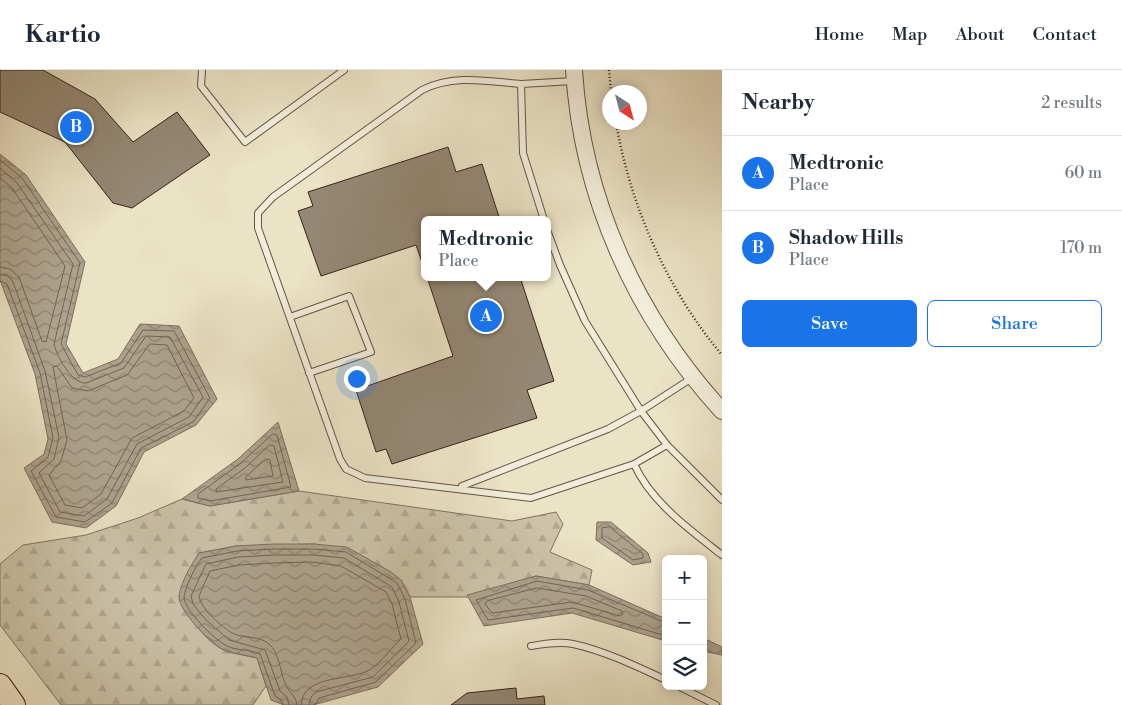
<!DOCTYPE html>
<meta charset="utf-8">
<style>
body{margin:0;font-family:"Libre Bodoni",serif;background:#f2f2f3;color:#1f2937}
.controls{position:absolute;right:15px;bottom:15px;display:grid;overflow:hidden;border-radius:8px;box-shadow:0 2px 12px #0003}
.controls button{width:45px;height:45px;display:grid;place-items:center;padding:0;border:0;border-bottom:1px solid #e0e1e3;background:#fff;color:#1f2937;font:25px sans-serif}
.compass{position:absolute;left:602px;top:15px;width:45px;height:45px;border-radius:50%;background:#fff;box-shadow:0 2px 12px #0003;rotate:144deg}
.you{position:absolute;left:356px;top:308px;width:18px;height:18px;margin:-12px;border:4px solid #fff;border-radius:50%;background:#1a73e8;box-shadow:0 0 0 8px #1a73e833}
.badge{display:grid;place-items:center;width:32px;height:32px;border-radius:50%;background:#1a73e8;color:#fff;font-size:16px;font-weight:700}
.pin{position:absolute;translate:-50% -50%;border:2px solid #fff;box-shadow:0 1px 5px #0006}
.popup{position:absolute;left:421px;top:146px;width:130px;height:65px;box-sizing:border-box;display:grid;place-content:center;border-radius:8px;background:#fff;filter:drop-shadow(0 1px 4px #0005);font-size:16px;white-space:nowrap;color:#747a83}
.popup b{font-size:19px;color:#1f2937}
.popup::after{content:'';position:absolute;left:50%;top:100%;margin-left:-10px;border:10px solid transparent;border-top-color:#fff}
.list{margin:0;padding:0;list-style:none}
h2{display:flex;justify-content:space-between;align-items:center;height:65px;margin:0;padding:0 20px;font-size:21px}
h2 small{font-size:16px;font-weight:400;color:#747a83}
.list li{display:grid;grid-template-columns:32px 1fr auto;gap:15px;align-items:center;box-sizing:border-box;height:75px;padding:0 20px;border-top:1px solid #e0e1e3}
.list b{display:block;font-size:19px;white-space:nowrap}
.list p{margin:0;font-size:16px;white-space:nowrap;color:#747a83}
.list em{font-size:16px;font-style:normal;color:#747a83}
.actions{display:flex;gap:10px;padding:15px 20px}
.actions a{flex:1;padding:11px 0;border:1px solid #1a73e8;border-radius:8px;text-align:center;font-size:18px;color:#1a73e8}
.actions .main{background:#1a73e8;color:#fff}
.icon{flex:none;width:28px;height:28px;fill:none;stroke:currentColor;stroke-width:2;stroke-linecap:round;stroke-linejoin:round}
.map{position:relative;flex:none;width:722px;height:635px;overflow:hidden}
header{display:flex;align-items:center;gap:30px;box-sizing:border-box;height:70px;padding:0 25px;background:#fff;border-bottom:1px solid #e0e1e3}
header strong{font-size:24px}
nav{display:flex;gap:28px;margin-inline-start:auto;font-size:18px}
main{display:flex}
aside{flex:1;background:#fff}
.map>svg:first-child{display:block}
.forest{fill:url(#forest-firs);stroke:#817462}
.water{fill:url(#water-waves);stroke:#7d705e}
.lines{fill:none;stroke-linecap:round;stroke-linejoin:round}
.shore{stroke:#726353;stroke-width:1}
.building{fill:#948773;stroke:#36241a}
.service-casing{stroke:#635445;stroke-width:8}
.tertiary-casing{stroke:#635445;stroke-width:18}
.motorway-casing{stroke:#36241a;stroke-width:24}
.path{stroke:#36241a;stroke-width:2.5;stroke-dasharray:1 2.5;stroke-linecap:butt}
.service{stroke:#f2edda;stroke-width:6}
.tertiary{stroke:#f2edda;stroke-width:16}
.motorway{stroke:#ebe3c6;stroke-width:22}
</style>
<header>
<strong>Kartio</strong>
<nav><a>Home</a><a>Map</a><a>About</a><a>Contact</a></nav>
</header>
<main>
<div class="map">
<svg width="722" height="635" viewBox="0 0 722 635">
<defs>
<pattern id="forest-firs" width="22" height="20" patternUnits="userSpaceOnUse" patternTransform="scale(1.25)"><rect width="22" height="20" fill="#ccc3a9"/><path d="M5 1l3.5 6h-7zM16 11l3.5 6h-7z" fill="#b0a791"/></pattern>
<pattern id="water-waves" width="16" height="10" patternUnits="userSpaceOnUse" patternTransform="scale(1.25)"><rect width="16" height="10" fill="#ada28c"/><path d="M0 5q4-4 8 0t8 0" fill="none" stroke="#8e8472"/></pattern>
</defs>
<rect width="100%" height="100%" fill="#ebe3c6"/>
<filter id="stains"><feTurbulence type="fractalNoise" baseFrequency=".004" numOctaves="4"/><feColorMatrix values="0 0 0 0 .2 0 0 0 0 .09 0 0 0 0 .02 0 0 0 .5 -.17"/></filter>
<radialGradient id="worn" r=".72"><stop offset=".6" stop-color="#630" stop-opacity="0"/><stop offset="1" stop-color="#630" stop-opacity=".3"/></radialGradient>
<path class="forest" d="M 299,421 L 512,451 L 556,442 L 563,454 L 550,482 L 592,500 L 589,515 L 536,506 L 468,527 L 410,527 L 401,510 L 316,474 L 236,476 L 199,483 L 179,526 C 184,544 209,575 226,581 C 236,584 247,586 257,588 L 266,616 L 253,635 L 61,635 L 0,555 L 0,494 L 23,475 L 86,465 L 138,448 L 182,429 L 210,436 Z"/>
<path class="water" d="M 0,84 L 26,105 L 85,192 L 66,274 L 83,303 L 118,289 L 140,254 L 179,256 L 217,329 L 196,355 L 144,382 L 116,436 L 86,458 L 52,452 L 24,398 L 44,384 L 48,369 L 35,304 L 0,210 Z
M 278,352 L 299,421 L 210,436 L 182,429 L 238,389 Z
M 597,452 L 611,452 L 648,483 L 651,492 L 633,495 L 596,470 Z
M 273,474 L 314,474 L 347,477 L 391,502 L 401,510 L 410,527 L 423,574 L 378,617 L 313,635 L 284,635 L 271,630 L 257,588 C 247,585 236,584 226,581 C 213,576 178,541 179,526 C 181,512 191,495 199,483 L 236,476 Z
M 536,506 L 589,515 L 666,549 L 666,571 L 572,543 L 484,556 L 467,525 Z
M 703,568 L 722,577 L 722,585 L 703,581 Z"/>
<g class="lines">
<path class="shore" d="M 0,90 L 22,108 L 80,193 L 61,274 L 78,305 L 85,307 L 121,293 L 143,260 L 174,261 L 210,328 L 193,352 L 141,378 L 112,433 L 85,452 L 56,447 L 31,401 L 48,387 L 53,368 L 40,303 L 7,214 L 0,211
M 0,98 L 17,113 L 73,194 L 54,274 C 57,287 72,314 86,313 L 124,298 L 146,266 L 170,267 L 203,327 L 189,347 L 137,374 L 107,429 L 84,446 L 60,442 L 39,403 L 54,389 L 59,367 L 45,301 L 13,212 L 8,206 L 0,204
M 0,108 L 12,118 L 65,196 L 46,272 L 42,271 L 19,207 L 10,199 L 0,197
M 150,274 L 167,275 L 194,328 L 184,341 L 132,368 L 101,424 L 82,438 L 65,435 L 49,405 L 61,391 L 67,370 L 53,297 L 57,296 L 72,318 L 88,321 L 127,305 Z
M 273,364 L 277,365 L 291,417 L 210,431 L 198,428 L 198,424 L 241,393 Z
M 270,375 L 274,376 L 283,412 L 216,422 L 216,419 L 245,398 Z
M 266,389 L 270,390 L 273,406 L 246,410 L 246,407 Z
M 610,457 L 643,484 L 643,488 L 633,490 L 602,468 L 602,458 Z
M 537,518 L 586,526 L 622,541 L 623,544 L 620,546 L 572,532 L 492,543 L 485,534 L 487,531 Z
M 666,553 L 588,520 L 537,511 L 476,530 L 488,550 L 573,538 L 666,566
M 283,635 L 281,630 L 275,626 L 260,584 C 250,579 237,581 227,576 C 215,570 184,540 184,527 C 185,517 196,495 202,488 L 237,481 L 274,479 L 313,479 L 346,482 L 397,513 L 405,529 L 416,573 L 376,612 L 319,628 L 315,635
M 289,635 L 287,627 L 280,621 L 265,580 L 229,570 L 205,549 L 193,534 L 191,526 L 206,494 L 238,487 L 274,485 L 313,485 L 344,488 L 392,517 L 399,532 L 409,571 L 373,607 L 316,622 L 311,627 L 309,635
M 297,635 C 296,625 288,622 285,613 C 280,601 279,582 269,574 C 259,565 243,569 232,563 C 221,556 201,539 199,526 L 210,501 L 239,495 L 274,493 L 312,492 L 341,496 L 386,522 L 392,534 L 401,569 C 391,578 382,591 371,599 C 351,612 303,603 301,635"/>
</g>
<path class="building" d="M 0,0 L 43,0 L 95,29 L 133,72 L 177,42 L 210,85 L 132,138 L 113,133 L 65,72 L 0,42 Z
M 448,77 L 456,102 L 482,94 L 500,150 L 425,150 L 425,201 L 416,175 L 321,206 L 298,141 L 313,136 L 308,122 Z
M 427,207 L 520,207 L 554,311 L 527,320 L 537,348 L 392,394 L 386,379 L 376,382 L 356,320 L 453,286 Z
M 516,618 L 517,629 L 544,626 L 545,635 L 451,635 L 467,623 Z"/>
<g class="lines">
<defs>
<path id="service" d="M 202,0 L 201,16 L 245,72 L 344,0
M 521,14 L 574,11
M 544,150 L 523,83 L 521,14 C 487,11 453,4 422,20 L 273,127 L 258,143 L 258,158 L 340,389 L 346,399 L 365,408 L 531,428 L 634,394 C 651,432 690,460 722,485
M 290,247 L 349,226 L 371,282 L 309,303
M 692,308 L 641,341 L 667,375 L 722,430
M 634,394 L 667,375
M 462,416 L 608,359 L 641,341 L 585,251 L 560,195 L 547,160
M 531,576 C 544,574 559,571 573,574 C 605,581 636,596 666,610
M 678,616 L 716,635"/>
<path id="tertiary" d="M 574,0 C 582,128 636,247 722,341"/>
<path id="motorway" d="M 0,615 L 14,635"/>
</defs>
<use href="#service" class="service-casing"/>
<use href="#tertiary" class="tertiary-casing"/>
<use href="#motorway" class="motorway-casing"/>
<path class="path" d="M 609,0 L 611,22
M 616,52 C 630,136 668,221 722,285"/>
<use href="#service" class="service"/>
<use href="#tertiary" class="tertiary"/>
<use href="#motorway" class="motorway"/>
</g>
<rect width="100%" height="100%" filter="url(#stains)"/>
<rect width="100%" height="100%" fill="url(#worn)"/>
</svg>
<div class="controls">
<button>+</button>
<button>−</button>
<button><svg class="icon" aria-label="layers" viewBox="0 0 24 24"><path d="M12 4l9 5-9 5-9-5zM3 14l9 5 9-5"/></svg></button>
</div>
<svg class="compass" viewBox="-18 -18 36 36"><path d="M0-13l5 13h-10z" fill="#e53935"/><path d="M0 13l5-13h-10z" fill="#747a83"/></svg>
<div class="you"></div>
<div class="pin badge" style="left:486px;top:246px">A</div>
<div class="popup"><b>Medtronic</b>Place</div>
<div class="pin badge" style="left:76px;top:57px">B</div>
</div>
<aside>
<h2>Nearby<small>2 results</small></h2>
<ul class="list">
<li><span class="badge">A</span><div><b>Medtronic</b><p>Place</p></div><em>60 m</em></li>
<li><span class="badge">B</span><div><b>Shadow Hills</b><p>Place</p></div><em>170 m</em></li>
</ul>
<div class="actions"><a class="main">Save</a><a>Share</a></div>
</aside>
</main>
